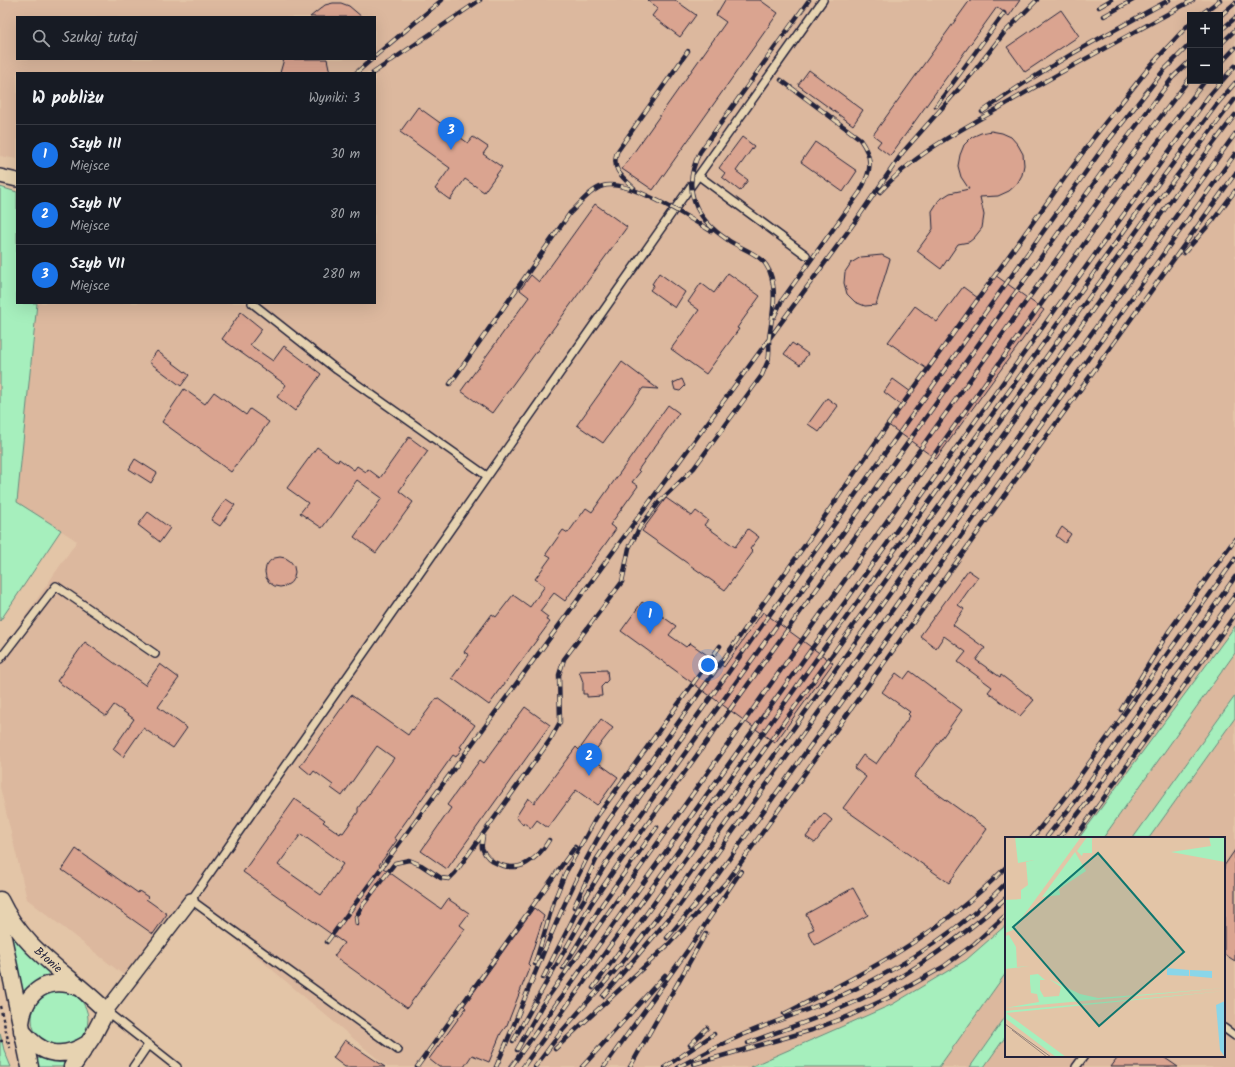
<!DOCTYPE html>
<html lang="pl">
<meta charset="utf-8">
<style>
body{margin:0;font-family:Kalam,sans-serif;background:#20242c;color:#f1f3f6}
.controls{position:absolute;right:12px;top:12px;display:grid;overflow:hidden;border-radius:0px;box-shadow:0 4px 16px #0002}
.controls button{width:36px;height:36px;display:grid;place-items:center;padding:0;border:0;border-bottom:1px solid #363941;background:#171b24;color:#f1f3f6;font:20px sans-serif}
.you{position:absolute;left:708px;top:665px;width:14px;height:14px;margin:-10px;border:3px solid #fff;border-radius:50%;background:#1a73e8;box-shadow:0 0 0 6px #1a73e833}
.badge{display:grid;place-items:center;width:26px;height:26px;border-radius:50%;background:#1a73e8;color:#fff;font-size:13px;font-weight:700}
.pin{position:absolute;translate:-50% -33px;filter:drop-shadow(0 1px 2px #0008)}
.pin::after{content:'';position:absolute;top:21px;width:14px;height:12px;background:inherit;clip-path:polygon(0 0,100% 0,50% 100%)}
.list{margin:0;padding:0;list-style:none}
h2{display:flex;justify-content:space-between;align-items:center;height:52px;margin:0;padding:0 16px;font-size:17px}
h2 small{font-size:13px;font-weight:400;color:#9ea1a6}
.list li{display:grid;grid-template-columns:26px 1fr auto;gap:12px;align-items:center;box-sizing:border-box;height:60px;padding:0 16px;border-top:1px solid #363941}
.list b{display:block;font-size:15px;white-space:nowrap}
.list p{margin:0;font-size:13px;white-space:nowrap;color:#9ea1a6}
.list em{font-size:13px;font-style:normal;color:#9ea1a6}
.icon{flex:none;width:22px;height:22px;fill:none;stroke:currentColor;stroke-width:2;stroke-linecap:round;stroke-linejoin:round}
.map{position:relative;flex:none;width:1235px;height:1067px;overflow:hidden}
.search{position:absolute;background:#171b24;box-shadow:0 4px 16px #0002;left:16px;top:16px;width:360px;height:44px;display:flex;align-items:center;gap:10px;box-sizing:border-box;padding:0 14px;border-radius:0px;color:#9ea1a6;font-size:15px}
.panel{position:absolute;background:#171b24;box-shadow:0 4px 16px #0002;left:16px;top:72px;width:360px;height:232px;border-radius:0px}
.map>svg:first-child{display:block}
.built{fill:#dcb89e;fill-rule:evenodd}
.green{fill:#a6efbd;stroke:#64887c}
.building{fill:#daa490;stroke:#22223b;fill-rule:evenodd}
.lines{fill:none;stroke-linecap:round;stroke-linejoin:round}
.service-casing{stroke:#22223b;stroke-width:10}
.minor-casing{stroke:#22223b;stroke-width:16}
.tertiary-casing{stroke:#22223b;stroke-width:19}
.path{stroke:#22223b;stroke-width:2.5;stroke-dasharray:3 3;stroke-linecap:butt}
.service{stroke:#e7d3b1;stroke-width:7}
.minor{stroke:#e7d3b1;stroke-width:13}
.tertiary{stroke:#e7d3b1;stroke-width:16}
.rail-casing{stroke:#22223b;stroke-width:4.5}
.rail{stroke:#e7d3b1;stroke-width:3;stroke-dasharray:9;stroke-linecap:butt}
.labels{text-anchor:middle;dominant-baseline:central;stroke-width:3.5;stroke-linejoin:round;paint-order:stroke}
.street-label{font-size:12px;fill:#22223b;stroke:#e7d3b1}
.inset-road{fill:none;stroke:#96847c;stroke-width:1}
.view{fill:#0f766e;fill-opacity:0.15;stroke:#0f766e;stroke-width:2}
.inset-edge{fill:none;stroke:#22223b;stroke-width:2}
</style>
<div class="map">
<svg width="1235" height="1067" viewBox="0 0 1235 1067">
<rect width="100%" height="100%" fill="#e3c5a7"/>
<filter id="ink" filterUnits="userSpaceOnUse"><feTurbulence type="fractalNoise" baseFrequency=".025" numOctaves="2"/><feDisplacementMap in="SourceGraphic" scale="8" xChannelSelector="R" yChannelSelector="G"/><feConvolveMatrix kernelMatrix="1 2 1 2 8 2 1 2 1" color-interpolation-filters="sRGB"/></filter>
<g filter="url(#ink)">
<path class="built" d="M 0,0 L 1235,0 L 1235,626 L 1079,838 L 1006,838 L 1006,925 L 966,960 L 893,1004 L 750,1067 L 387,1067 L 191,901 L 130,980 L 27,899 L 0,787 L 0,653 L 77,541 L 17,502 L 37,303 L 375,303 L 375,73 L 17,73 L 17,159 L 0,156 ZM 1190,15 L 1220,15 L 1220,81 L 1190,81 ZM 17,17 L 375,17 L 375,59 L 17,59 Z
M 1235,653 L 1235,696 L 1133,838 L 1103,838 Z
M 1235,718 L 1235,1067 L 984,1067 L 1006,1036 L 1006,1056 L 1224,1056 L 1224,838 L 1149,838 Z
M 1006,973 L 1006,1016 L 970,1067 L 939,1067 Z"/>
<path class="green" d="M 0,187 L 17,192 L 17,303 L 37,303 L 17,502 L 61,530 L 0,621 Z
M 1235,626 L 1235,653 L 1103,838 L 1079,838 Z
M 1235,696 L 1235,718 L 1149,838 L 1133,838 Z
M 1006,925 L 1006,973 L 939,1067 L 750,1067 L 893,1004 L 966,960 Z
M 8,931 L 10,931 L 50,971 C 48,976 28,990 23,995 L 22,995 Z
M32 1019a28 28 0 1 1 56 0a28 28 0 1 1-56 0Z
M 1006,1016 L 1006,1036 L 984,1067 L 970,1067 Z
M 0,1033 L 4,1050 L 11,1067 L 0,1067 Z
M 39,1058 L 66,1063 L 64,1067 L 37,1067 L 36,1060 Z"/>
<path class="building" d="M 648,0 L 675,0 L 696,15 L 680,37 L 652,16 L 658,8 Z
M 725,0 L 760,0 L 778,13 L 653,190 L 622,169 L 726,22 L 716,15 Z
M 970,0 L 1020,0 L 1009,16 L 997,7 L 890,156 L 877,146 L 881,141 L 873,135 Z
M 333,3 L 341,3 L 349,6 L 362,17 L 310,17 L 325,5 Z
M 1061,10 L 1079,36 L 1025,72 L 1007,47 Z
M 284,59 L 327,59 L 330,73 L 280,73 Z
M 809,70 L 863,110 L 853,125 L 798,85 Z
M 418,107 L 468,143 L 473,137 L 488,147 L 483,154 L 502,167 L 484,192 L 465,179 L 450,200 L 435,189 L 450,168 L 400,132 Z
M 991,131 L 1002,133 L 1011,137 L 1018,145 L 1023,154 L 1024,165 L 1022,175 L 1017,184 L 1009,191 L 998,196 L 980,197 L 984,215 L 982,228 L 974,238 L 969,242 L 958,244 L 941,269 L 917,251 L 933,229 L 932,211 L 939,200 L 950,193 L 969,189 L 961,177 L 958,166 L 960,155 L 964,145 L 972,137 L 981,133 Z
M 742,137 L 754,146 L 736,171 L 748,180 L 740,191 L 722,177 L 725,173 L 719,168 Z
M 815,142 L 857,171 L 843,192 L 801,162 Z
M 595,204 L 627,227 L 492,413 L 461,391 L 529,297 L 520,290 L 531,275 L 539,282 Z
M 882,255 L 890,259 L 876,305 L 865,306 L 855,302 L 847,294 L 844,283 L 845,272 L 851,263 L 861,257 Z
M 659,273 L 685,292 L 675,308 L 650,290 L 654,285 L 652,284 Z
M 728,273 L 760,296 L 737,328 L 739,329 L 706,374 L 671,349 L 699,310 L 688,302 L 701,283 L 714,293 Z
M 995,275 L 1044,310 L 936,459 L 887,424 L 901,405 L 884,392 L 893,379 L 911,392 L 927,369 L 888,342 L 915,306 L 937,322 L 963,287 L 978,298 Z
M 241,312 L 262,329 L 250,345 L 273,361 L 284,346 L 321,374 L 295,411 L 277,397 L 286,385 L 222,339 Z
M 792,343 L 808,354 L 800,365 L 784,354 Z
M 157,351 L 189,375 L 181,386 L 149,362 Z
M 622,362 L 658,389 L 643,388 L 603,443 L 577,425 Z
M 682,379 L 685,386 L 680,391 L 675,390 L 673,383 Z
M 184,389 L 205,404 L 214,392 L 246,415 L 250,409 L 269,422 L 231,472 L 162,422 Z
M 827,398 L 838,406 L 819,432 L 808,424 Z
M 668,405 L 679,413 L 638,470 L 640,472 L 632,482 L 638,486 L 610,525 L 616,529 L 565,601 L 554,593 L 540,611 L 548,617 L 546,620 L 550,622 L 489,705 L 452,678 L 469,655 L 464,652 L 492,614 L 496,617 L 513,595 L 530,607 L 545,586 L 535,579 L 551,557 L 546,554 L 563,530 L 568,533 L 586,508 L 592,512 Z
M 409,437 L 428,451 L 399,491 L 413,502 L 376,553 L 354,537 L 382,498 L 357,480 L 322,528 L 300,513 L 308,503 L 287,488 L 317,447 L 338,462 L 339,459 L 354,470 L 357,466 L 366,472 L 368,469 L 380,478 Z
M 135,459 L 157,473 L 151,483 L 129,469 Z
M 666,498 L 692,516 L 696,511 L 708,520 L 704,525 L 735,547 L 748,529 L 759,537 L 750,549 L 753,552 L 725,590 L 642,531 Z
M 226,499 L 235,505 L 220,526 L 211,520 Z
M 148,512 L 170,528 L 160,542 L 138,525 Z
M 1062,527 L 1071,534 L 1065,543 L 1056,536 Z
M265 572a15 15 0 1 1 30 0a15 15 0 1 1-30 0Z
M 968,570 L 978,577 L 958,605 L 964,609 L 953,625 L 985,648 L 976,660 L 1000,677 L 1001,675 L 1034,700 L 1020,716 L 988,692 L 992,687 L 958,662 L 966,652 L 944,636 L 936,648 L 920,636 Z
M 642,602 L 676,626 L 669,635 L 686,647 L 690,643 L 724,667 L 763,612 L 833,663 L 775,743 L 621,631 Z
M 85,642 L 145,685 L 160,664 L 179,678 L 158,707 L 187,728 L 173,748 L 143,728 L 123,757 L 113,749 L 134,719 L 114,705 L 106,716 L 57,681 Z
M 607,670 L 608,680 L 601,687 L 602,696 L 587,697 L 587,694 L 583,694 L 583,682 L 579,671 Z
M 910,671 L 962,710 L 914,777 L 987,829 L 949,883 L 843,808 L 866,777 L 854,768 L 863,755 L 876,764 L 910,716 L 908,714 L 910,712 L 882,692 L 896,673 L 904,679 Z
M 351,695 L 408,735 L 412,729 L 413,730 L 437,698 L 475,725 L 460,747 L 462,748 L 456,757 L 453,755 L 394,838 L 397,840 L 379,865 L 441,909 L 448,899 L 469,913 L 460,925 L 465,929 L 407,1008 L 334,956 L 344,943 L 243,872 L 295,799 L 325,820 L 323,822 L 340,834 L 341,832 L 343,833 L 358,812 L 358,808 L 394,758 L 377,746 L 342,796 L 331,788 L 333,785 L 314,771 L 311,775 L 300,766 ZM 301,834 L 343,864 L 321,895 L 278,865 Z
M 525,707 L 550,725 L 447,869 L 421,851 L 451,808 L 447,805 L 480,760 L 484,763 Z
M 601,719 L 613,728 L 590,757 L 618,777 L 600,802 L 597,805 L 576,790 L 548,828 L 537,820 L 531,828 L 524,823 L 523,825 L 516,817 L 528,798 L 534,803 L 576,747 L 579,750 Z
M 824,813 L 832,820 L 815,843 L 806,837 Z
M 76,849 L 138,893 L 139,891 L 148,897 L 146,899 L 167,914 L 153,934 L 62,870 Z
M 1235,850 L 1235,961 L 1224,954 L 1224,866 Z
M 853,888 L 868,915 L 815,945 L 808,932 L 814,929 L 806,914 Z
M 534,908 L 544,916 L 528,964 L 530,966 L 507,1025 L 501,1033 L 489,1062 L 472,1055 L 464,1067 L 439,1067 L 429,1059 L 466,1008 L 464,1006 Z
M 345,1040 L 385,1067 L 345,1067 L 333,1058 Z
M 1119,1056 L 1162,1056 L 1178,1067 L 1111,1067 Z"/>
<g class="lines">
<defs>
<path id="service" d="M 699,176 L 806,255
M 252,303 L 337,370 L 487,476
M 0,659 L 56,586 L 155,654
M 106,1011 L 177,1067
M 1224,1028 L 1235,1036
M 398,1050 L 191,900 L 674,210 L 823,0
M 133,1067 L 148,1045
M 1076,1067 L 1084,1056"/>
<path id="minor" d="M 0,176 L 17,180
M 106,1011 L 191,900"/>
<path id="tertiary" d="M 0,900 C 24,951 68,973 106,1011 L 93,1036 L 72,1067
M 0,923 L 30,1067
M 21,1023 C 25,991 47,976 78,987
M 22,1031 C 41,1055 61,1060 87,1044"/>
</defs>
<use href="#service" class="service-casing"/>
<use href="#minor" class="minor-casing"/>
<use href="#tertiary" class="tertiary-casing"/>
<path class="path" d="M 0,1006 L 10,1048
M 0,1041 L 7,1041"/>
<use href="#service" class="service"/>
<use href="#minor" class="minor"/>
<use href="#tertiary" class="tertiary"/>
<defs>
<path id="rail" d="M 1099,7 L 1111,0
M 1200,15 L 1220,0
M 1104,16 L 1133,0
M 1220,16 L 1235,3
M 1220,31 L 1235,18
M 1220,45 L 1235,30
M 375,56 L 442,0
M 1220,64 L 1235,48
M 356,73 L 372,59
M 373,73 L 480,0
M 936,106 L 1004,13
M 982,112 C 1041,69 1105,35 1169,0
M 634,188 C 622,177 611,169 617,152 L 688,51
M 880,192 C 913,155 957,132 999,108 C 1063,70 1128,36 1193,0
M 1184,253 L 1214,219 L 1235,191
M 774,317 L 782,300 L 860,192 C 872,169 874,159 859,138 L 781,80
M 450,384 L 570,213 C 580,204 590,190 603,186 C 627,178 689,218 711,231
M 1121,710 L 1169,631 L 1235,539
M 483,835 C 483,839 481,844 482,848 C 488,865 512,872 527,863 C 536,858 544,849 549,840
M 1032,838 L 1067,794 L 1235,559
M 1046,838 L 1077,799 L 1235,577
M 1059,838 L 1086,804 L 1235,595
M 1075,838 L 1235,615
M 574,907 L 596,860 L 613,834 L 1105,145 L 1164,70 L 1190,44
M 357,924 L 356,917 L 363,905 L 395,863 L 409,860 L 421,865 L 441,878 L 449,879 L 455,873 L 550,740 L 560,722 L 559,675 L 564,659 L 622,582 L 629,548 L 640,527 L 660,501 L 694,468 L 762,375 C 764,370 766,365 768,361 C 770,354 769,346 769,339 C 771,322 776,302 773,285 C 772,276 768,266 762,260 C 752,251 738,247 728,240 C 694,218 681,188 700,152 L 809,0
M 667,938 L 704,894 L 1235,154
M 327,942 L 857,219 L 903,152 L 972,74 L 1004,33 L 1037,0
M 535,964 L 554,901 L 565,874 L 596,818 L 720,646
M 563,968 L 603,903 L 657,827
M 543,978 L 577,911 L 607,862 L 1115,154 L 1173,77 L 1190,61
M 593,988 L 1169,186 L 1235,99
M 603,996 L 677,909 L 1235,134
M 784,1014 C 867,972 941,934 1006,867
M 513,1041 L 591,904 L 617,866 L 819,586 L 918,452 L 1125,164 L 1190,78
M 748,1043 C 787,1028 830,1015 867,996 C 918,969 963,936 1006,898
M 690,1045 L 707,1028
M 555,1049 L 669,944 L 729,879 L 1235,174
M 517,1050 L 541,1007 L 1138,168 L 1205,81
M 694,1064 L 812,1030 L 849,1016 L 890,997 L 943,967 L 974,944 L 1006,915
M 417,1067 L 575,847
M 496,1067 C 532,985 561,898 608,821 L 805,545 L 887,426 L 1094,137 L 1151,65 L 1190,23
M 511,1067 L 1152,175 L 1208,97 L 1235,66
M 523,1067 L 1160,181 L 1217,104 L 1235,83
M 535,1067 L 562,1031 L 621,964 L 668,904 L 1177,192 L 1235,115
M 582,1067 L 665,975
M 604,1067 L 690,947 L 741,871
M 630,1067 L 706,933
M 665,1067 L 714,1034
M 678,1067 C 698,1057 719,1045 740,1036 C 777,1020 816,1008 853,990 C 908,964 964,927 1006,883"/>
</defs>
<use href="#rail" class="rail-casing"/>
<use href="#rail" class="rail"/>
</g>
</g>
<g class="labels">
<g class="street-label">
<text transform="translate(48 960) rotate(41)">Błonie</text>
</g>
</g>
<g transform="translate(1005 837)">
<rect width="220" height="220" fill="#e3c5a7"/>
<path d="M 10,0 L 76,0 L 8,93 L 0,96 L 0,63 L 16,62 L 16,53 L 23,48 L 21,25 L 29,23 L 13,26 ZM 82,0 L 87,0 L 87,16 L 78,16 L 77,19 L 72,14 ZM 204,0 L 220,0 L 220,25 L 166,15 L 206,9 ZM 70,15 L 81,34 L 54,52 L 55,58 L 37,60 ZM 4,98 L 11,110 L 12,130 L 25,129 L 0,132 L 0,99 ZM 33,137 L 40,143 L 35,143 L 35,153 L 39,160 L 54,159 L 56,150 L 44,142 L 75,157 L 93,161 L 220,151 L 0,171 L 34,165 L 32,157 L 26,156 L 25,145 L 25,138 ZM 220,154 L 1,176 L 61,220 L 51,220 L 0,181 L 0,174 Z" fill="#a6efbd"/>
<path d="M 162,131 L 184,133 L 184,139 L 162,138 ZM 185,133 L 207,134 L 207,141 L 185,139 ZM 220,164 L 220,220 L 215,213 L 211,168 Z" fill="#8ad6e9"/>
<path class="inset-road" d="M 0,187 L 46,220M 7,193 L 42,220"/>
<path class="view" d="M 93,16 L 179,115 L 94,189 L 8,90 Z"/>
<rect width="220" height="220" class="inset-edge"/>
</g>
</svg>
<div class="controls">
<button>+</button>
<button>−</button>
</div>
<div class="you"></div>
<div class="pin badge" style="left:650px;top:634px">1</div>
<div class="pin badge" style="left:589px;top:776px">2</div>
<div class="pin badge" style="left:451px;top:150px">3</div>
<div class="search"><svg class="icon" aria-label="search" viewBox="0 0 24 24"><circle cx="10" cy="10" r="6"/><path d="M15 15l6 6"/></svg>Szukaj tutaj</div>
<section class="panel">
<h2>W pobliżu<small>Wyniki: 3</small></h2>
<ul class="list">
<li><span class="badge">1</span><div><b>Szyb III</b><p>Miejsce</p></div><em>30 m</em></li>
<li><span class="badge">2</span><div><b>Szyb IV</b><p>Miejsce</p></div><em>80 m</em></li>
<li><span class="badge">3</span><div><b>Szyb VII</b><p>Miejsce</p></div><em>280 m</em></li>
</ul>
</section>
</div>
